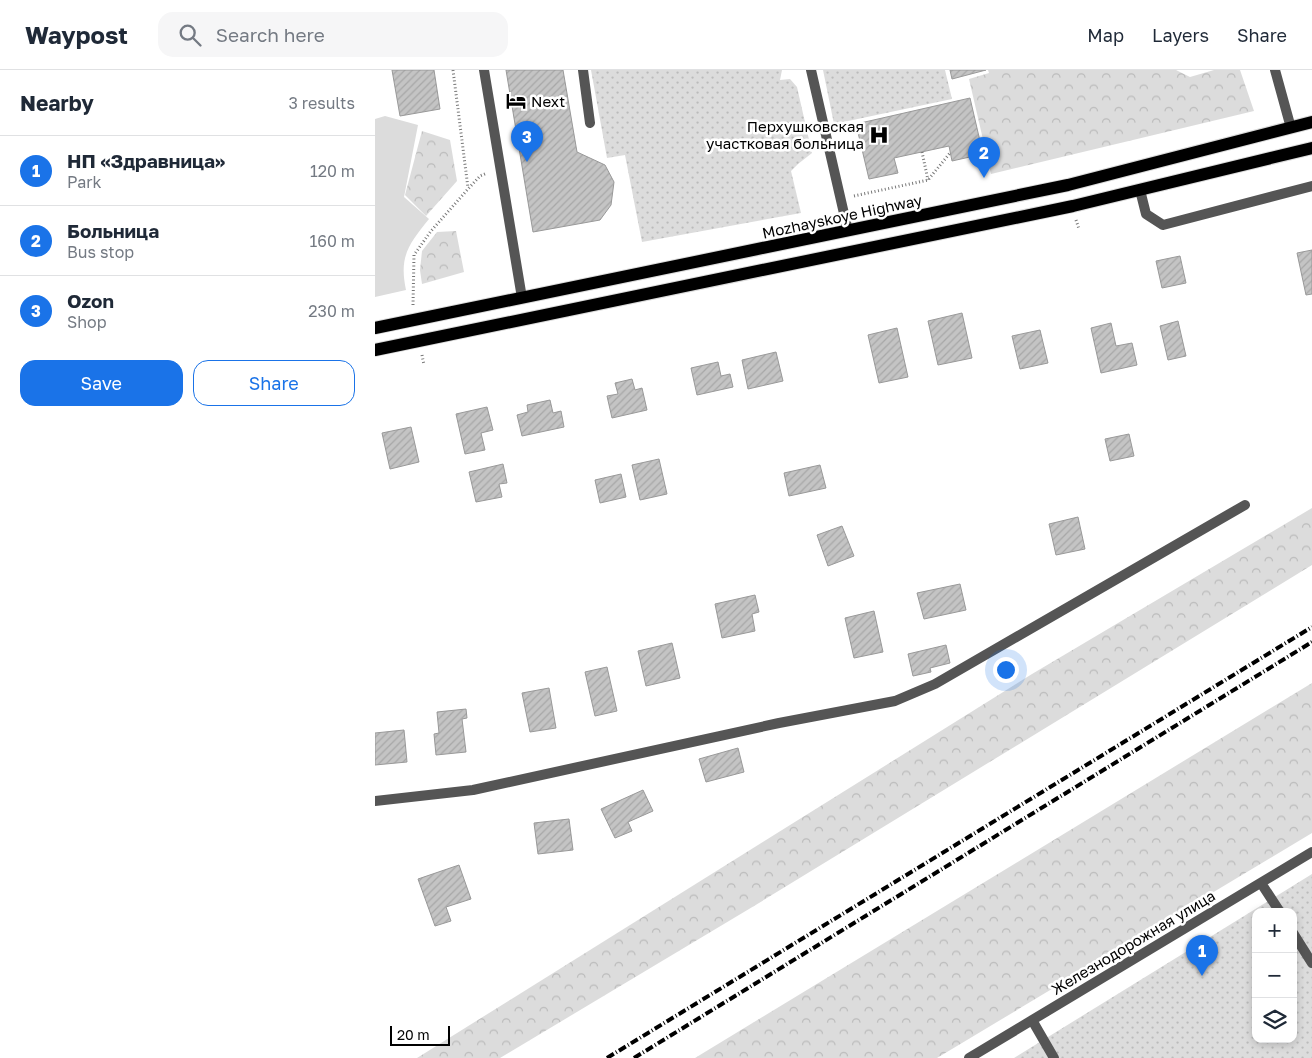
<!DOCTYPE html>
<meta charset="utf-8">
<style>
body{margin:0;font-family:"Golos Text",sans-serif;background:#f6f6f7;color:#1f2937}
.controls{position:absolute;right:15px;bottom:15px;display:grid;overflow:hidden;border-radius:10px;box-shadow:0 2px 8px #0003}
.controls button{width:45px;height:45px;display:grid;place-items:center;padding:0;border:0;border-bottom:1px solid #e0e1e3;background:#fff;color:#1f2937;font:25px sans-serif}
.scale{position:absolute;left:15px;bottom:12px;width:60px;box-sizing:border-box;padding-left:5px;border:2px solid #000;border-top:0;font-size:14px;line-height:18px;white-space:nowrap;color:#000;-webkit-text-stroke:4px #fff;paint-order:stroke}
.you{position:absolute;left:630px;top:599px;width:18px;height:18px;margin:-12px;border:4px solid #fff;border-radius:50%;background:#1a73e8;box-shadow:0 0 0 8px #1a73e833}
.badge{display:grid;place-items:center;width:32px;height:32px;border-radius:50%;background:#1a73e8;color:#fff;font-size:16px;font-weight:700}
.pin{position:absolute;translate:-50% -41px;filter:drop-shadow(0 1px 2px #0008)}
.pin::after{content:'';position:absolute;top:26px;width:18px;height:15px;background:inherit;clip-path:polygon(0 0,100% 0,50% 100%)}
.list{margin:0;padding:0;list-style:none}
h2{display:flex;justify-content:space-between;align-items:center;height:65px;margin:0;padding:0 20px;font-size:21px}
h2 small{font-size:16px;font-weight:400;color:#747a83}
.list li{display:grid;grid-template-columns:32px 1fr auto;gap:15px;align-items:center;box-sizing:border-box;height:70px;padding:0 20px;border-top:1px solid #e0e1e3}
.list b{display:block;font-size:19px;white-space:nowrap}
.list p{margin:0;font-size:16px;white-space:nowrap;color:#747a83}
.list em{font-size:16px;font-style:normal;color:#747a83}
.actions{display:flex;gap:10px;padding:15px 20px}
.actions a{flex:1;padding:11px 0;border:1px solid #1a73e8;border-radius:15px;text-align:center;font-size:18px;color:#1a73e8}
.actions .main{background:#1a73e8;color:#fff}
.icon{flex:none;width:28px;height:28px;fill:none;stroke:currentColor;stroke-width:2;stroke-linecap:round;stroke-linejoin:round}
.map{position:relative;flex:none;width:937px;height:988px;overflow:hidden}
header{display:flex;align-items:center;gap:30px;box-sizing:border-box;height:70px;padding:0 25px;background:#fff;border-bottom:1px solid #e0e1e3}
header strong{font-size:24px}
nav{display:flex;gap:28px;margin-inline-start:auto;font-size:18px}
.search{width:350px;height:45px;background:#f6f6f7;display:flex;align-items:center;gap:12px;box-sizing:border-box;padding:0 18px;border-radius:15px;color:#747a83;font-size:19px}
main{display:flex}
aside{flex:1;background:#fff}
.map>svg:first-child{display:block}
.grass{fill:#dcdcdc}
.forest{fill:url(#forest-crowns)}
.garden{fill:url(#garden-dots);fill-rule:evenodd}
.building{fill:url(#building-hatch);stroke:#999}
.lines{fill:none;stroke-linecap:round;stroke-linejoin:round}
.primary-casing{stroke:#dbdbdb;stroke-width:14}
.path{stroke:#777;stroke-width:3;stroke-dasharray:1 2.5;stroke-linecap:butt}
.service{stroke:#555;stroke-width:10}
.minor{stroke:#555;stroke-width:10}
.primary{stroke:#000;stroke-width:12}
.rail{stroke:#000;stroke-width:4;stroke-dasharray:8 2.5 1 2.5;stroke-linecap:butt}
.labels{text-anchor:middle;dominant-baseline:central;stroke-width:5;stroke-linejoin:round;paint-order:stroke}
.poi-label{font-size:15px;fill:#000;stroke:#fff;text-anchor:start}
.street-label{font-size:15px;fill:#000;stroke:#fff}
</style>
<header>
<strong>Waypost</strong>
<div class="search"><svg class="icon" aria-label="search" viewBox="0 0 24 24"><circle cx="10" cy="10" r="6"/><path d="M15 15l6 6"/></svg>Search here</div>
<nav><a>Map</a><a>Layers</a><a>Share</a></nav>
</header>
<main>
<aside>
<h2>Nearby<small>3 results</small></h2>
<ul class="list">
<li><span class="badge">1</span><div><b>НП «Здравница»</b><p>Park</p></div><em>120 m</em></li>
<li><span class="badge">2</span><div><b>Больница</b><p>Bus stop</p></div><em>160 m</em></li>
<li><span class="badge">3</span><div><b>Ozon</b><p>Shop</p></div><em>230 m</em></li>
</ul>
<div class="actions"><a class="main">Save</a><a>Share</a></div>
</aside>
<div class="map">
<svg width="937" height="988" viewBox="0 0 937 988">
<defs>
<pattern id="forest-crowns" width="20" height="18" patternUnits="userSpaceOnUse" patternTransform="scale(1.25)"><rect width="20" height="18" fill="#dcdcdc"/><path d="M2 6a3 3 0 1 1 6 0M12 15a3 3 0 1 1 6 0" fill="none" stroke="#bbb"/></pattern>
<pattern id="garden-dots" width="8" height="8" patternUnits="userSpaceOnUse" patternTransform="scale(1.25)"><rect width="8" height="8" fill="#dcdcdc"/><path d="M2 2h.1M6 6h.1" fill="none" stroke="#bbb" stroke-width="1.8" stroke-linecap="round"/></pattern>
<pattern id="building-hatch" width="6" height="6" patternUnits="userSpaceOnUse" patternTransform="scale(1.25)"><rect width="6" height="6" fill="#c4c4c4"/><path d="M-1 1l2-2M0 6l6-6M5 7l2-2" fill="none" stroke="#a7a7a7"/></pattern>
</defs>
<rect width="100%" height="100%" fill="#fff"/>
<path class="grass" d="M 10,46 L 43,55 L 29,127 L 54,149 C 33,175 24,187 31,220 L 0,227 L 0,49 Z"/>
<path class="forest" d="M 613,0 L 801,0 L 815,7 L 839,0 L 865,0 L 879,41 L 616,104 L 594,9 L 614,3 Z
M 47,61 L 75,70 L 82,111 L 51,146 L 30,125 Z
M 81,161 L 89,202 L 47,214 L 45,200 L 47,181 L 62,162 Z
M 937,438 L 937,495 L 379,836 L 125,988 L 42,988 L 657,604 Z
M 937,613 L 937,763 L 562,988 L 320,988 Z"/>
<path class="garden" d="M 216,0 L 407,0 L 405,10 L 415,9 L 422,17 L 437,83 L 423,94 L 416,101 L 426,143 L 267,172 L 250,85 L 232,88 Z
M 448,0 L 570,0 L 577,29 L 459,54 Z
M 937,804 L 937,988 L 639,988 ZM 881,842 L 918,842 L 918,969 L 881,969 Z"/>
<path class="building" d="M 17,0 L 59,0 L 65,39 L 25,46 Z
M 131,0 L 188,0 L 202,82 L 230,95 L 239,112 L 236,135 L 225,150 L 158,162 Z
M 575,0 L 611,0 L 577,9 Z
M 595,28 L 608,84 L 577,91 L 574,76 L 519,88 L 523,103 L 494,109 L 481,54 Z
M 937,180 L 937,224 L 931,225 L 922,183 Z
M 805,186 L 811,213 L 787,218 L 781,191 Z
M 587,243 L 597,288 L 563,295 L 553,251 Z
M 803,251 L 811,286 L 793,290 L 785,256 Z
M 736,253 L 741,276 L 757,273 L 762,295 L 726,303 L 716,258 Z
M 522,258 L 533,307 L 504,313 L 493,265 Z
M 665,260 L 673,293 L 645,299 L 637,266 Z
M 401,282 L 408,311 L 373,319 L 367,290 Z
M 343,292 L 346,306 L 355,304 L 358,317 L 322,325 L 316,298 Z
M 257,309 L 260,320 L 267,318 L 272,340 L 237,348 L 232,326 L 243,324 L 240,313 Z
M 175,330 L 178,343 L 186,341 L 189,357 L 147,366 L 142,345 L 153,342 L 152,335 Z
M 112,337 L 118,360 L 106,363 L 110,380 L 90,384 L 81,344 Z
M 36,357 L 44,392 L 15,399 L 7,363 Z
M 754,364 L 759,386 L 735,391 L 730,369 Z
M 284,389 L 292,424 L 265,430 L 257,395 Z
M 128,394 L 132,413 L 124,414 L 127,427 L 101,432 L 94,402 Z
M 445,395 L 451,418 L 414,426 L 409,403 Z
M 246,404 L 251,427 L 225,433 L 220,410 Z
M 703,447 L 710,479 L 681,485 L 674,454 Z
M 467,456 L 479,486 L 453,496 L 442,465 Z
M 585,514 L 591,540 L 549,549 L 542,523 Z
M 380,525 L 384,542 L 377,544 L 380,561 L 347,568 L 340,534 Z
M 499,541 L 508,582 L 479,588 L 470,548 Z
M 297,573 L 305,608 L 271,616 L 263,581 Z
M 571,575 L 575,593 L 555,598 L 556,602 L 538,606 L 533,584 Z
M 232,597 L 242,641 L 220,646 L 210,602 Z
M 174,618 L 181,658 L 155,662 L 147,623 Z
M 91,639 L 92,648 L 87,649 L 91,682 L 61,685 L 59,664 L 64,663 L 62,642 Z
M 29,660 L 32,692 L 0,695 L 0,663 Z
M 363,678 L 369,702 L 331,712 L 324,689 Z
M 268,720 L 278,741 L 253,752 L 257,761 L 240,768 L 226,739 Z
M 194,749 L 198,780 L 163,784 L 159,753 Z
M 84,795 L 96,829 L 71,837 L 76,851 L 60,856 L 43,809 Z"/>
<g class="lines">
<defs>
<path id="primary" d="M 0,258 L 693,115 L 937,52
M 0,280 L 698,136 L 937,78"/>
</defs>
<use href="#primary" class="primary-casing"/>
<path class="path" d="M 78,0 L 93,118
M 547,82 L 553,110
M 479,126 L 553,110 L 575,83
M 701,150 L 704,159
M 38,235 L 39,185 L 56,161 L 93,119 L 105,106 L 112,103
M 47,285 L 49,295"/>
<path class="service" d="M 208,0 L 215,53
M 436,0 L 473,161
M 0,731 L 98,720 L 404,653 L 520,631 L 560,614 L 870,435"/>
<path class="minor" d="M 109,0 L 147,228
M 900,0 L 916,58
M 765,120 L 771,144 L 788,155 L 937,116
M 886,813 L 905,842
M 918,863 L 937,893
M 657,950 L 679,988
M 594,988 L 937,782"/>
<use href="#primary" class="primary"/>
<path class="rail" d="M 232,988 L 937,557
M 259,988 L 937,572"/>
</g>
<defs>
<symbol id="hotel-bare" viewBox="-9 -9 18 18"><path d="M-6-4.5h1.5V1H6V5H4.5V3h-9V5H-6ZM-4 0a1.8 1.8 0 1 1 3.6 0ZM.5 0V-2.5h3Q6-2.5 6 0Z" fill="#000" stroke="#fff" stroke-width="2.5" paint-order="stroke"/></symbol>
<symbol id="hospital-bare" viewBox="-9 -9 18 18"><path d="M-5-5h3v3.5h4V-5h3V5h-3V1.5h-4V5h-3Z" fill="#000" stroke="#fff" stroke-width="2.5" paint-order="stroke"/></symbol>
</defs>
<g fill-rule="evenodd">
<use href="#hotel-bare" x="127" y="17" width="28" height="28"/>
<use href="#hospital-bare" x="490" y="51" width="28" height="28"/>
</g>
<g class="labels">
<g class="poi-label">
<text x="156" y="31">Next</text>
<text x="489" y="56" text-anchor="end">Перхушковская<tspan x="489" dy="17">участковая больница</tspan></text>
</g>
<g class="street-label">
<text transform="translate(467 146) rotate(-12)">Mozhayskoye Highway</text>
<text transform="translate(758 872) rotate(-31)">Железнодорожная улица</text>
</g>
</g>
</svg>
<div class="controls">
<button>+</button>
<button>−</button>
<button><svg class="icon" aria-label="layers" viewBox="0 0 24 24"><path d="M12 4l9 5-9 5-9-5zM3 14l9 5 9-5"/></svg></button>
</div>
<div class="scale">20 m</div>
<div class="you"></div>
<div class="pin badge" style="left:827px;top:906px">1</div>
<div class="pin badge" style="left:609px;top:108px">2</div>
<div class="pin badge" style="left:152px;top:92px">3</div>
</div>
</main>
